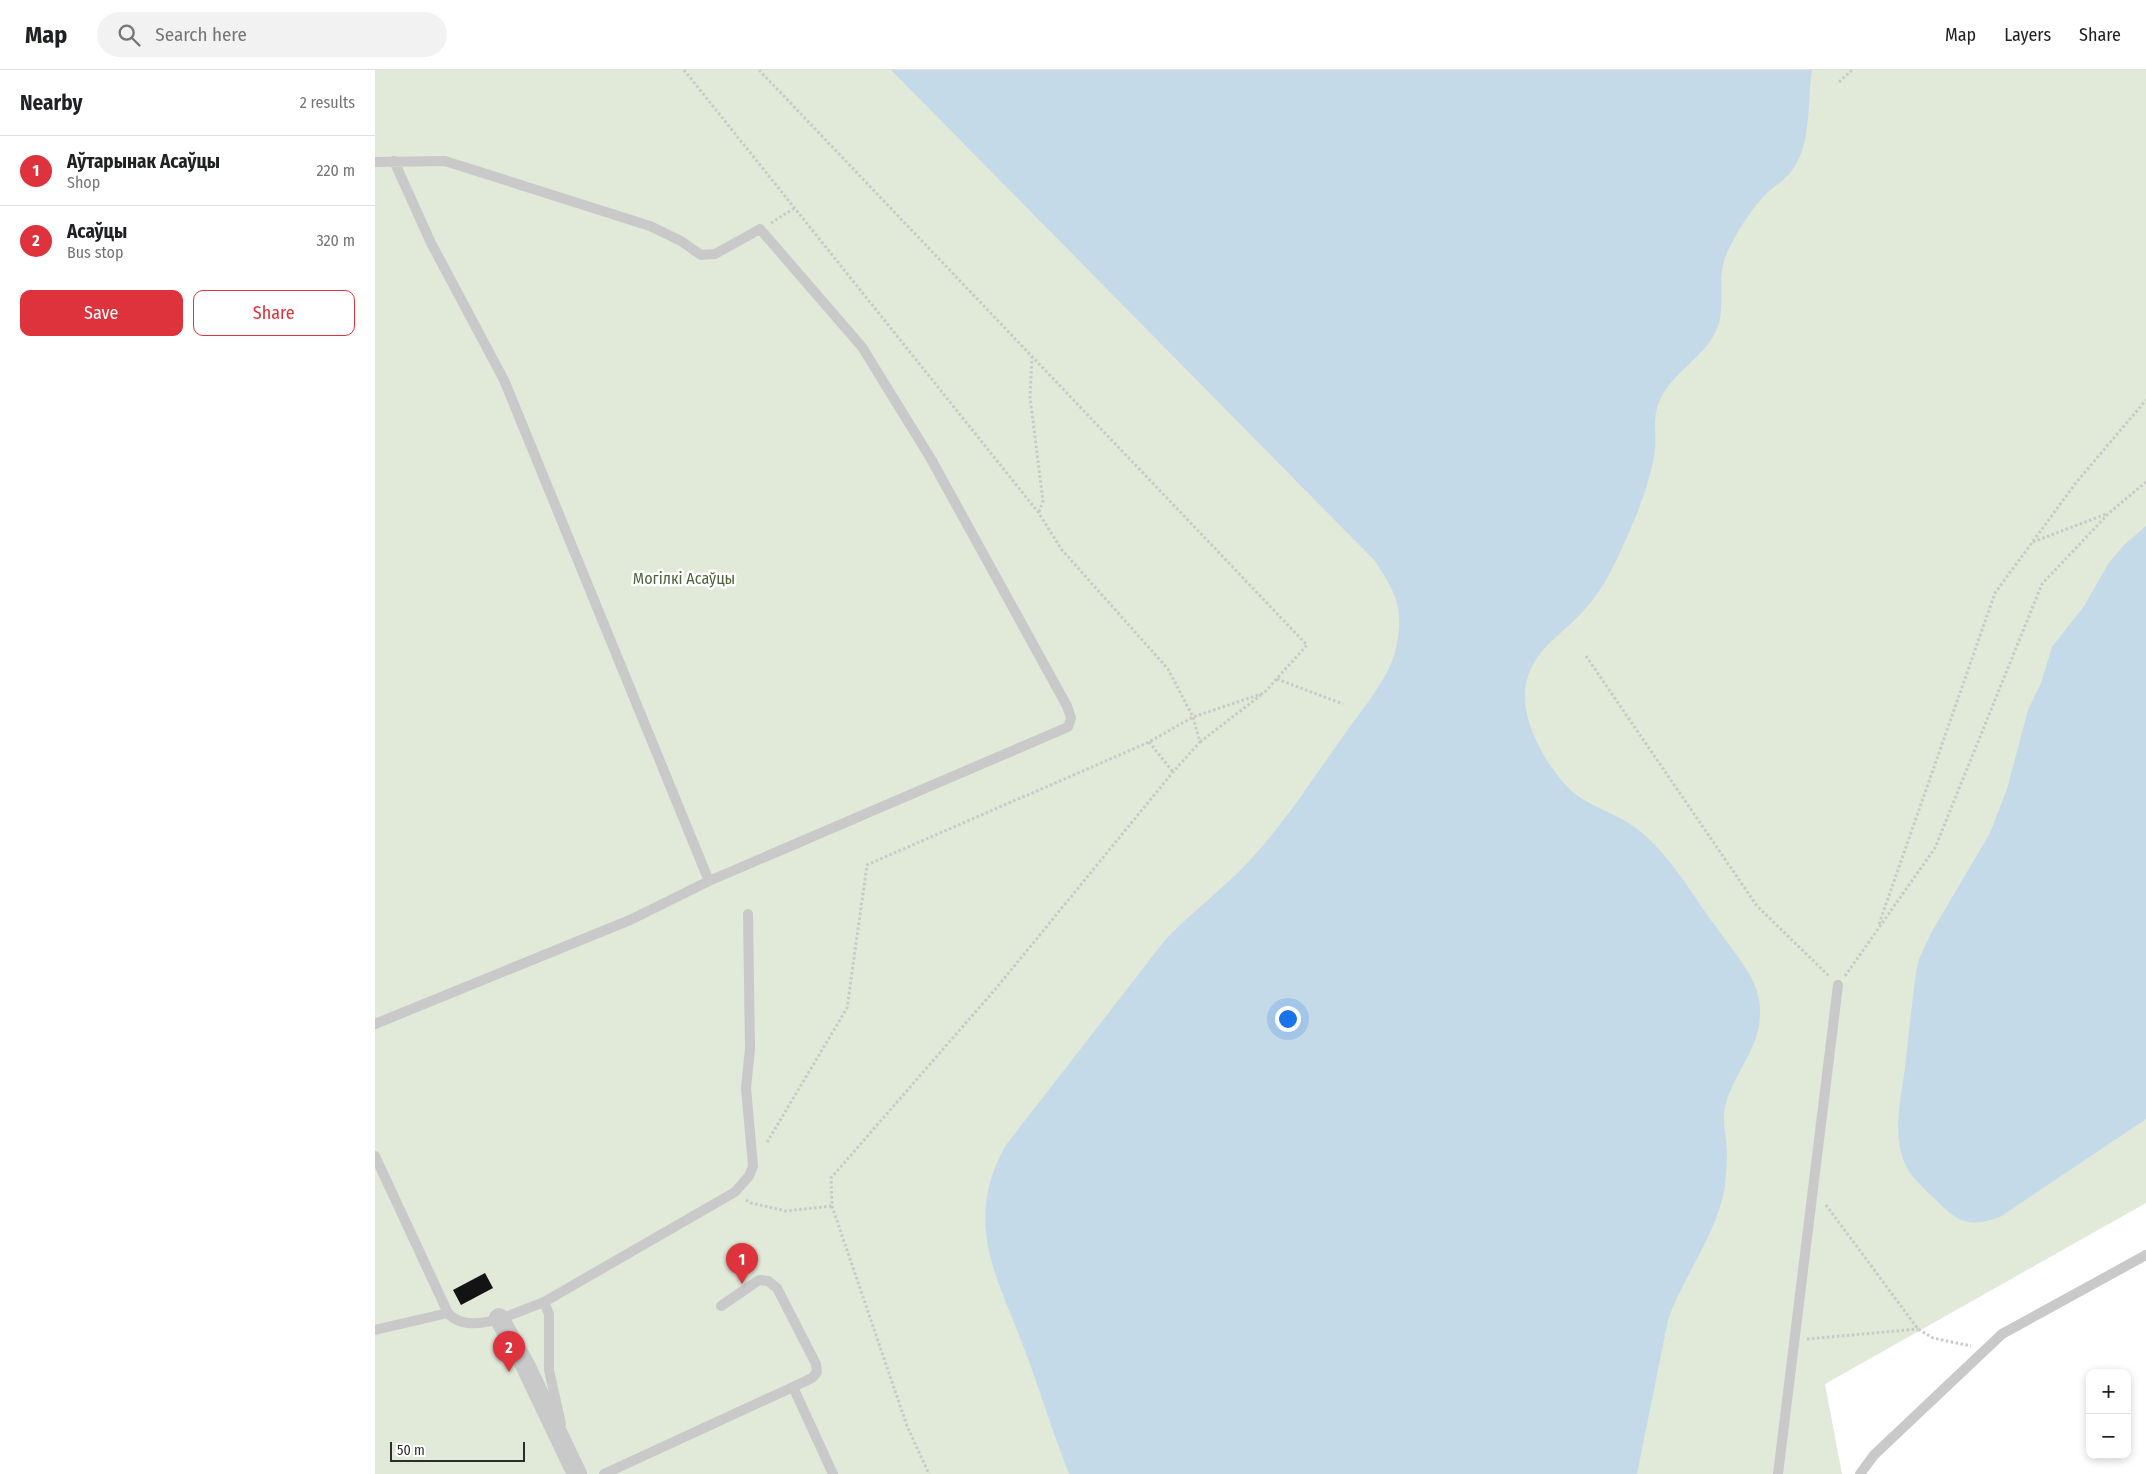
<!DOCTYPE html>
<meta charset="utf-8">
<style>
body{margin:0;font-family:"Fira Sans Condensed",sans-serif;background:#f2f2f2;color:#202124}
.controls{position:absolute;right:15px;bottom:15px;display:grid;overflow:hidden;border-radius:10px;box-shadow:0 2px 8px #0003}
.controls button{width:45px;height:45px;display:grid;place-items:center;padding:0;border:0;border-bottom:1px solid #e0e0e0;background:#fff;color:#202124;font:25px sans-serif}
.scale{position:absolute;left:15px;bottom:12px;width:135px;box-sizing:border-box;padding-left:5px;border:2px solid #2c2c2c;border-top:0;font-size:14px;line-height:18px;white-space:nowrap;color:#2c2c2c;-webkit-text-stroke:4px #fff;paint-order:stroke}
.you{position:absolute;left:912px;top:948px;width:18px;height:18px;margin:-12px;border:4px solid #fff;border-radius:50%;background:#1a73e8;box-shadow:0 0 0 8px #1a73e833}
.badge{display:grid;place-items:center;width:32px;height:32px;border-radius:50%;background:#de323c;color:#fff;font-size:16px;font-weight:700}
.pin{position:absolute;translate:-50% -41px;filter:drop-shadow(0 1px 2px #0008)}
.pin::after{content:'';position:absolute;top:26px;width:18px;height:15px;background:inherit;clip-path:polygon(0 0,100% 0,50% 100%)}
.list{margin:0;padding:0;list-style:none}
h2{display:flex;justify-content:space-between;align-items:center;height:65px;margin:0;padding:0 20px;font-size:21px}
h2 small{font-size:16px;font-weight:400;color:#757577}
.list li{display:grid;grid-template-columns:32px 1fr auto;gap:15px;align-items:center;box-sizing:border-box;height:70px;padding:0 20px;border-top:1px solid #e0e0e0}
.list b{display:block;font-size:19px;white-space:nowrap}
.list p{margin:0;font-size:16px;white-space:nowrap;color:#757577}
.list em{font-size:16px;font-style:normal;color:#757577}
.actions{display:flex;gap:10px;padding:15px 20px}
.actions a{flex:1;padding:11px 0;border:1px solid #de323c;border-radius:10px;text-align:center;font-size:18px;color:#de323c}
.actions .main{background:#de323c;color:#fff}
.icon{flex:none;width:28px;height:28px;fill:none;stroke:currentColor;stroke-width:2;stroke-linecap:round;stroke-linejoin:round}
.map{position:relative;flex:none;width:1771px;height:1404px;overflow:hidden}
header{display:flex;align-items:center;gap:30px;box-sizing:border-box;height:70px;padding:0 25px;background:#fff;border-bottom:1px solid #e0e0e0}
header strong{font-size:24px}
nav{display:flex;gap:28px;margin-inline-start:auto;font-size:18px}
.search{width:350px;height:45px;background:#f2f2f2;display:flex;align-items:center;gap:12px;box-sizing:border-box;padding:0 18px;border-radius:28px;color:#757577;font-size:19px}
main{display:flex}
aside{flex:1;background:#fff}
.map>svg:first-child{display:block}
.green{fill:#e1e9d9}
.water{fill:#c5dae9}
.building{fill:#131313}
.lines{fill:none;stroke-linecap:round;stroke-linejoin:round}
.path{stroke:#c9c9c9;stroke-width:3;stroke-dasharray:2.5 2.5;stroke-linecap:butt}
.lane{stroke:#c9c9c9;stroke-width:10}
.street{stroke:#c9c9c9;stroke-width:20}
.labels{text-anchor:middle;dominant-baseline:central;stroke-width:5;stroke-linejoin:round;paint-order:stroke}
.park-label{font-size:16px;fill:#4e653b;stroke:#fff}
</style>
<header>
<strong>Map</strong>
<div class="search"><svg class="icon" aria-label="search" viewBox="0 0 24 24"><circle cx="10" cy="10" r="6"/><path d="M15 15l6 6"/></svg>Search here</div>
<nav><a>Map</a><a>Layers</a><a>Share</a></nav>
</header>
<main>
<aside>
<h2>Nearby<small>2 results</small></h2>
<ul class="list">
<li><span class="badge">1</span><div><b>Аўтарынак Асаўцы</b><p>Shop</p></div><em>220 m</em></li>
<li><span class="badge">2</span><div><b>Асаўцы</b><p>Bus stop</p></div><em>320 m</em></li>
</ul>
<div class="actions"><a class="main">Save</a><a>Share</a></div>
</aside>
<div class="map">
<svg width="1771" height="1404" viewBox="0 0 1771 1404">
<rect width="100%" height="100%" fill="#fff"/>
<path class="green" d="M 0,0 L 1771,0 L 1771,1133 L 1450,1314 L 1467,1404 L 0,1404 Z"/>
<path class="water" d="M 516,0 L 1437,0 C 1432,31 1437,72 1418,99 C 1411,110 1400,115 1391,124 C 1376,139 1356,170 1349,191 C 1342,215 1352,241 1340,263 C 1327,289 1297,303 1285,330 C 1276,349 1283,368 1279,387 C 1272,425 1252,469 1235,503 C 1228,516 1220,528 1210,539 C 1185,568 1151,582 1150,626 C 1149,658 1178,708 1203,726 C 1223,740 1248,746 1266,762 C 1296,787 1316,822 1338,853 C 1351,871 1365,888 1376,907 C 1382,918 1385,930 1385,942 C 1386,978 1358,1003 1350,1037 C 1347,1051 1351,1065 1352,1080 C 1352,1091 1351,1105 1350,1116 C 1342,1165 1309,1204 1293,1250 L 1262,1404 L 694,1404 C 679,1366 667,1327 653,1289 C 626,1213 585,1155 631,1075 L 790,870 C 817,842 849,818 876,789 C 913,749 942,702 974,658 C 992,633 1017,604 1022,573 C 1029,537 1019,520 1000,491 Z
M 1771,456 L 1771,1049 L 1625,1147 C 1598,1157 1584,1154 1564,1133 C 1551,1120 1534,1107 1528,1089 C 1518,1061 1526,1027 1530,998 C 1533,966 1537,935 1541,903 L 1544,889 L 1556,863 L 1615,763 L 1632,719 L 1653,640 L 1666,613 L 1677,577 L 1709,536 L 1733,494 L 1749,475 Z"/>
<path class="building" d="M 110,1203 L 118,1218 L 86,1235 L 78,1220 Z"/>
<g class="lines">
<path class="path" d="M 309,0 L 663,442 L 687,480 L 793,599 L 818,647 L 825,672 L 798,702 L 623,916 L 456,1108 L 457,1136 L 532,1356 L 554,1404
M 384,0 L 932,575 L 889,623 L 818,647 L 774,672 L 492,795 L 472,938 L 391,1074
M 1464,12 L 1477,0
M 396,153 L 421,137
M 657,286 L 655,327 L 668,431 L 664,442
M 1658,472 L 1731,444
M 1211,586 L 1382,836 L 1455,907
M 902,609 L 968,634
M 774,672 L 798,702
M 825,672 L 886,625
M 1504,854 L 1620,523 L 1700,414 L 1771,330
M 1470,906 L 1560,778 L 1667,514 L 1734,443 L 1771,412
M 371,1130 L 376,1133 L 411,1141 L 457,1136
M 1451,1135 L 1543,1259 L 1558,1268 L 1596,1276
M 1432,1269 L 1543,1259"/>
<path class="lane" d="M 19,91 L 56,173 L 129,310 L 334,811
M 0,92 L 70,91 L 275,156 L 306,171 L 326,185 L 340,184 L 385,159 L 487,277 L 556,389 L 692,636 L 696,648 L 693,657 L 334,811 L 255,850 L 0,954
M 0,1086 L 73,1243 L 0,1260
M 169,1232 L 360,1122 L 374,1106 L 378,1096 L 371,1018 L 375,979 L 373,844
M 346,1236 L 384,1210 L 393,1211 L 402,1218 L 441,1294 L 442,1302 L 437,1308 L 418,1317
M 73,1243 C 94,1268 144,1241 169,1232 L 174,1244 L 174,1300 L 186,1354
M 229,1404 L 418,1317 L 458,1404
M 1403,1404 L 1463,915
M 1485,1404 L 1499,1385 L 1627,1264 L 1771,1185"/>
<path class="street" d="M 124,1248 L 150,1295 L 202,1404"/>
</g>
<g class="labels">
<g class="park-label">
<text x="309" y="508">Могілкі Асаўцы</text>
</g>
</g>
</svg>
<div class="controls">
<button>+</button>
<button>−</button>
</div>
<div class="scale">50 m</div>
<div class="you"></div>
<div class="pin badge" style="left:367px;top:1214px">1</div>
<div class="pin badge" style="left:134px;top:1302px">2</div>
</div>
</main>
